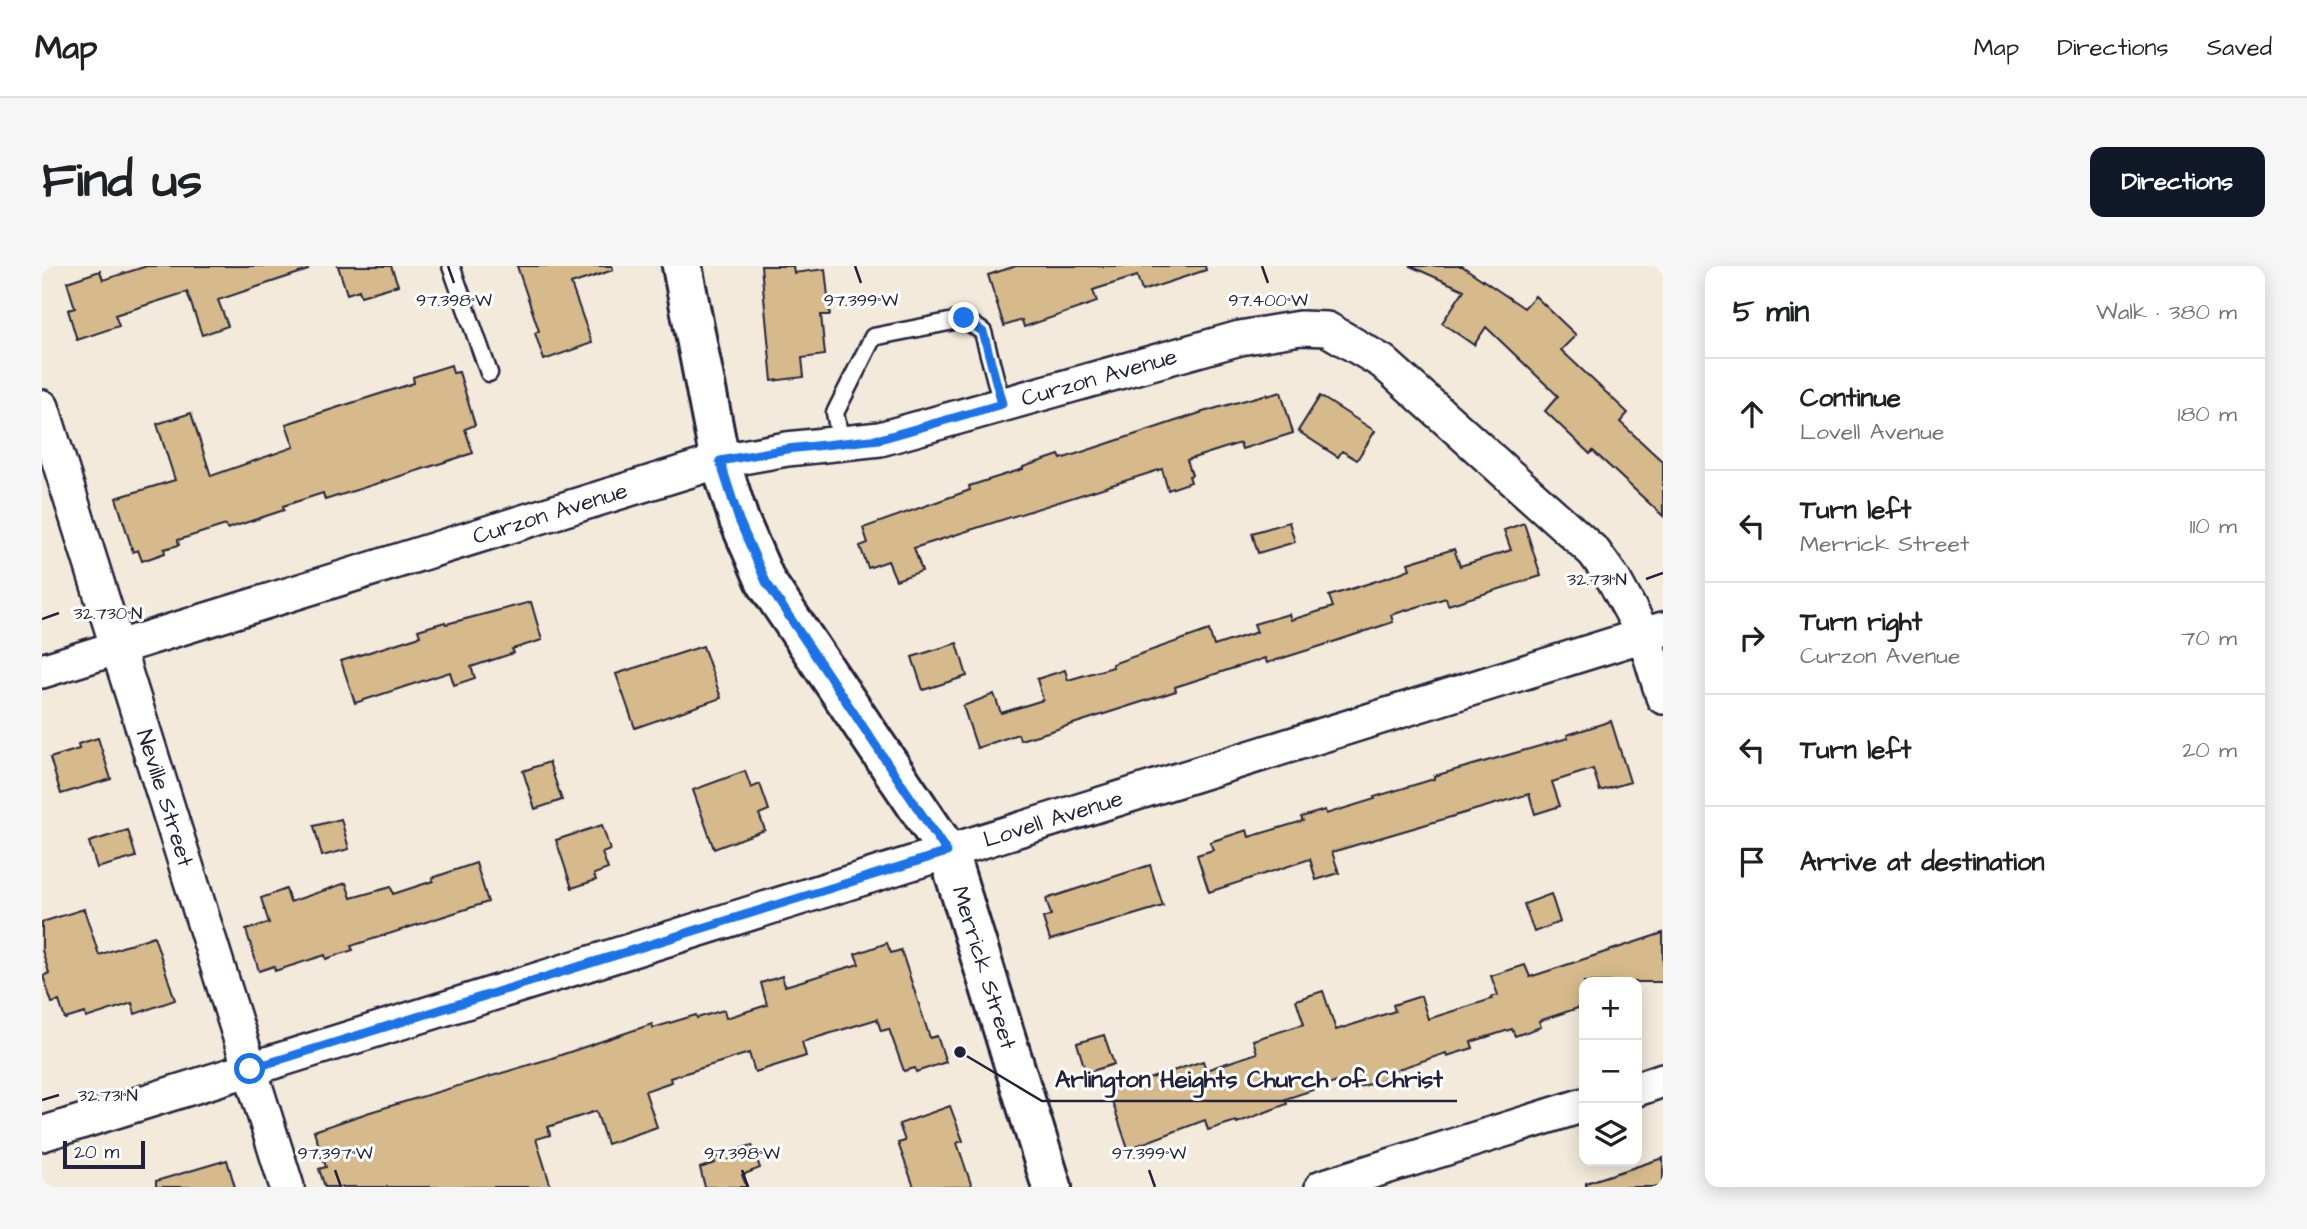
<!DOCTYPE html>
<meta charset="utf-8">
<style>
body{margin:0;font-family:"Architects Daughter",sans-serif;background:#f6f6f6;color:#202124}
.controls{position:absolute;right:21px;bottom:21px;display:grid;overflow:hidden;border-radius:14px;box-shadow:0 4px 18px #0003}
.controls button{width:63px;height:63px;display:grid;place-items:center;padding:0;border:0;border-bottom:2px solid #e0e0e0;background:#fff;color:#202124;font:35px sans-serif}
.scale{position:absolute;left:21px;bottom:18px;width:82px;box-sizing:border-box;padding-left:7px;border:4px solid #22223b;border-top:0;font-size:19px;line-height:24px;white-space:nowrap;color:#22223b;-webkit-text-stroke:5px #fff;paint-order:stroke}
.stop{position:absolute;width:21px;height:21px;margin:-16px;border:5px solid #1a73e8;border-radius:50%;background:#fff}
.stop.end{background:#1a73e8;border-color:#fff;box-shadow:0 2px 7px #0008}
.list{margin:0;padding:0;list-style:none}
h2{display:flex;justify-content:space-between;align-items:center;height:91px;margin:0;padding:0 28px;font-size:30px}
h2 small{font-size:23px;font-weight:400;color:#757577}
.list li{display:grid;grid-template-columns:46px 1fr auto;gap:21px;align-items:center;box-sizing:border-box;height:112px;padding:0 28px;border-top:2px solid #e0e0e0}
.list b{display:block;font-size:26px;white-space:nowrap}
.list p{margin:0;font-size:23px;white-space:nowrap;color:#757577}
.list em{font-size:23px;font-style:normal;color:#757577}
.icon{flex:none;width:38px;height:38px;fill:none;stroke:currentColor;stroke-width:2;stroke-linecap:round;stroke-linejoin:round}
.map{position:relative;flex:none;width:1621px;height:921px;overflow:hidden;border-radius:14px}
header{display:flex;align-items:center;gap:42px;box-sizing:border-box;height:98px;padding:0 35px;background:#fff;border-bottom:2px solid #e0e0e0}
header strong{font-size:33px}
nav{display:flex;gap:38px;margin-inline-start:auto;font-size:24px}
.intro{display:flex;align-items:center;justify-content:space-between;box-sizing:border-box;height:168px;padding:0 42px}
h1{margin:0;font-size:49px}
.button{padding:18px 32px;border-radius:14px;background:#111827;color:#fff;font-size:24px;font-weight:700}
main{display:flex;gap:42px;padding:0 42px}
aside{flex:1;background:#fff;border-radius:14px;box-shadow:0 4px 18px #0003}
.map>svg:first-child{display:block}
.building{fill:#d6ba8b;stroke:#22223b;stroke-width:2}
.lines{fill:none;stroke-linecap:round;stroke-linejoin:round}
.lane-casing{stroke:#22223b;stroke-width:21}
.street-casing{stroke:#22223b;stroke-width:38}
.secondary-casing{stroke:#22223b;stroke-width:44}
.lane{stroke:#fff;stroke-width:16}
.street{stroke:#fff;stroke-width:33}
.secondary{stroke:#fff;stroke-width:38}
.route{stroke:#1a73e8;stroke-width:9}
.ticks{fill:none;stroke:#22223b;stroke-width:2.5}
.labels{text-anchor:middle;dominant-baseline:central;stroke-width:6;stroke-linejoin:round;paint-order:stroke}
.street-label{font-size:23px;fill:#22223b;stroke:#fff}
.ticks-label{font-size:18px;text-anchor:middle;fill:#22223b;stroke:#fff;stroke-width:6;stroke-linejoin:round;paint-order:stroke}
.leader{fill:none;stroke:#22223b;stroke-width:2.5}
.callout-dot{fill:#22223b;stroke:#fff;stroke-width:2.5}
.callout-label{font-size:24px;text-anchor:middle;font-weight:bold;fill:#22223b;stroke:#fff;stroke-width:6;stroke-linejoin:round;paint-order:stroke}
</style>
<header>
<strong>Map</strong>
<nav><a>Map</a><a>Directions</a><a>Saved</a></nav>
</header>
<div class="intro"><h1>Find us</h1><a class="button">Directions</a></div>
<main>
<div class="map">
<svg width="1621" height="921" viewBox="0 0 1621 921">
<rect width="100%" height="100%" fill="#f3eadc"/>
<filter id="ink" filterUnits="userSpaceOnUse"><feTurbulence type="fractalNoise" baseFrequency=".0143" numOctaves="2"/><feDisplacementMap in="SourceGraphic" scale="14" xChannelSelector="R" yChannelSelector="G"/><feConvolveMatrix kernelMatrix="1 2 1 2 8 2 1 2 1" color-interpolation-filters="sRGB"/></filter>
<g filter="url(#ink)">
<path class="building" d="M 105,0 L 265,0 L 266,4 L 176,34 L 186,60 L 160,69 L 145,26 L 73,49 L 77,60 L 35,74 L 26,44 L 33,42 L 25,16 L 58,5 L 61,14 Z
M 296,0 L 349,0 L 356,19 L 319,30 L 317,24 L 305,28 Z
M 475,0 L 570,0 L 571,4 L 529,18 L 550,77 L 502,94 L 493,67 L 497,65 Z
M 719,0 L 751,0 L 752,7 L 783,3 L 788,49 L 779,49 L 783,89 L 760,92 L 762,111 L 730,115 Z
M 974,0 L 1163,0 L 1164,4 L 1100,25 L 1095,10 L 1051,24 L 1055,36 L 982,61 L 980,54 L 962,60 L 946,9 Z
M 1368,0 L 1420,0 L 1482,42 L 1493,30 L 1534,69 L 1519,84 L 1586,147 L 1578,156 L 1621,196 L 1621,250 L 1551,185 L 1548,188 L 1503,145 L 1516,130 L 1444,61 L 1432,79 L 1400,57 L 1422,24 Z
M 409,99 L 411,107 L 417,106 L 433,159 L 423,163 L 431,187 L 283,234 L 281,227 L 241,240 L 242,244 L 185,263 L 184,259 L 136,274 L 137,279 L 122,283 L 123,287 L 100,295 L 96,284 L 91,286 L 74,232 L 133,214 L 115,158 L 149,147 L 169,210 L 252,181 L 244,158 L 372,117 L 371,111 Z
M 1239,126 L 1251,167 L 1200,183 L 1198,177 L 1145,194 L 1150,209 L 1147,210 L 1149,216 L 1126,224 L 1120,203 L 872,282 L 880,305 L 854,314 L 846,295 L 826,302 L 818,280 L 826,277 L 821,262 L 928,224 L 927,220 L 981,203 L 981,201 L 1017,189 L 1019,193 L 1164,145 L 1225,128 L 1225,130 Z
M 1278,130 L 1333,165 L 1315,194 L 1300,185 L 1296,191 L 1256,165 Z
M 1247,256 L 1253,276 L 1216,287 L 1210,267 Z
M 1482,257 L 1499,310 L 1406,339 L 1404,332 L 1349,349 L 1351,356 L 1279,380 L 1225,397 L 1223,392 L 1133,421 L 1134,425 L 1006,466 L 978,474 L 976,468 L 935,482 L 921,440 L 952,428 L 959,447 L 1001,434 L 995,413 L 1023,404 L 1026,414 L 1071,401 L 1070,398 L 1167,364 L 1172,380 L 1215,366 L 1212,358 L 1247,348 L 1249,354 L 1291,341 L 1287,330 L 1350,310 L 1368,303 L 1366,297 L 1412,283 L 1418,300 L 1469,284 L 1462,264 Z
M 489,336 L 500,374 L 470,383 L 472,387 L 429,401 L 433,412 L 412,419 L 408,406 L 313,437 L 299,395 L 378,370 L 376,364 L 403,356 L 404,358 Z
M 915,377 L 925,410 L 881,424 L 870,391 Z
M 661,380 L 679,432 L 593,462 L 574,408 Z
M 1569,455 L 1588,516 L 1558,525 L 1551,503 L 1510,516 L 1518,540 L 1493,548 L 1487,528 L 1290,586 L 1297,607 L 1274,614 L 1268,593 L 1167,626 L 1155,589 L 1171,584 L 1168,576 L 1205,564 L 1207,571 L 1261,555 L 1259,551 L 1283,544 L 1284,548 L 1333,533 L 1332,531 L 1392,513 L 1392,510 L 1526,472 L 1525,469 Z
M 56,472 L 69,513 L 19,528 L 8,492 L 37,483 L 36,478 Z
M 507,496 L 520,534 L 493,543 L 481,505 Z
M 703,505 L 709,522 L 718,518 L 727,544 L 717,548 L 723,564 L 672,583 L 651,524 Z
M 299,553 L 307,583 L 280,590 L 272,560 Z
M 560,559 L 568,584 L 560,587 L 566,603 L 552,608 L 554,614 L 530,622 L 514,574 Z
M 86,564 L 94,591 L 55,602 L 47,576 Z
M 434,597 L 446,636 L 309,680 L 311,684 L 284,693 L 283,689 L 233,705 L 232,700 L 217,705 L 204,664 L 227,657 L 219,632 L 244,623 L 248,636 L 304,617 L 309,632 L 349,621 L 351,628 L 391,615 L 390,612 Z
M 1108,599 L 1121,640 L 1008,674 L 1001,652 L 1009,649 L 1004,633 Z
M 1509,628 L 1518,656 L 1492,666 L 1482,638 Z
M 42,643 L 57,689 L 112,670 L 133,734 L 93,748 L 90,737 L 44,752 L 43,747 L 23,753 L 17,735 L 10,737 L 1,710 L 7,707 L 0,684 L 0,656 Z
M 1621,667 L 1621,716 L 1542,716 L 1542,740 L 1497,755 L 1499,761 L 1473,770 L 1470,763 L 1429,776 L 1431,782 L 1405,790 L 1404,787 L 1350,805 L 1352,810 L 1328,818 L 1299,826 L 1295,816 L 1243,833 L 1245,838 L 1195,857 L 1194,855 L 1166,864 L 1163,854 L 1086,883 L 1067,826 L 1161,795 L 1164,804 L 1215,787 L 1211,774 L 1262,758 L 1254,734 L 1281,725 L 1294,764 L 1353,745 L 1351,739 L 1379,730 L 1386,753 L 1450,733 L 1449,731 L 1456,729 L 1449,710 L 1483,699 L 1488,711 Z
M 845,677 L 849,687 L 859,684 L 888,772 L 895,770 L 904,796 L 874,806 L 873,802 L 862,805 L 847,763 L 839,765 L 835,753 L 760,776 L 764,790 L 713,806 L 707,787 L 628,812 L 629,816 L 603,825 L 615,861 L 565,878 L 554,845 L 506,861 L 508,869 L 494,873 L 509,921 L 283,921 L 277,903 L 284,901 L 272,865 L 328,846 L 507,793 L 610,758 L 611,762 L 654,749 L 655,752 L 682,744 L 684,752 L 725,739 L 719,717 L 740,710 L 743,720 L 817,698 L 813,688 Z
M 1062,769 L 1072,798 L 1044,807 L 1035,777 Z
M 908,840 L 921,875 L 915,877 L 930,921 L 872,921 L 856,877 L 863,875 L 857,858 Z
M 710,879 L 718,902 L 700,909 L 705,921 L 663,921 L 658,902 L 673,897 L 671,892 Z
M 1621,892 L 1621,921 L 1544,921 L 1544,917 Z
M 185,894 L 193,921 L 114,921 L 114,915 Z"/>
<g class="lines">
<defs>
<path id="lane" d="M 409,0 L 447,107
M 799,177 L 793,147 L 831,71 L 922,53 L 941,66 L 960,138"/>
<g id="street">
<path id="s1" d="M 0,141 L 245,921"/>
<path id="s2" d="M 0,405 L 678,195 L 745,183 L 838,173 L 1198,72 L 1258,62 L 1285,63 L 1341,96 L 1552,286 L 1572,314 L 1602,369 L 1621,431"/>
<path d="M 1595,823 L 1621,814"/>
<path id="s3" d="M 0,868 L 1621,363"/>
<path d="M 1280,921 L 1542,839"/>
</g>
<g id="secondary">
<path id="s4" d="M 640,0 L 678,195 L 697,254 L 724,316 L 906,586 L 1010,921"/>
</g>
</defs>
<use href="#lane" class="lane-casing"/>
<use href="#street" class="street-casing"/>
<use href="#secondary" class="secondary-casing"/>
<use href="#lane" class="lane"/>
<use href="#street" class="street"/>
<use href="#secondary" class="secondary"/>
</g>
</g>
<g class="lines" filter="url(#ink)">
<path class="route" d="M 208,803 L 905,586 L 724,316 L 697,254 L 678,195 L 745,183 L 838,173 L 960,138 L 941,66 L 922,52"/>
</g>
<path class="ticks" d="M 406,0 L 412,17M 813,0 L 819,17M 1220,0 L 1226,17M 1604,313 L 1621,307M 0,353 L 17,347M 0,834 L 17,829M 293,904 L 299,921M 700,904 L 706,921M 1107,904 L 1113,921"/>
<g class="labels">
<g class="street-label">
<text stroke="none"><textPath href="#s2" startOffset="1099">Curzon Avenue</textPath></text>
<text stroke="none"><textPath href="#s2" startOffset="532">Curzon Avenue</textPath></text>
<text stroke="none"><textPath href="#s1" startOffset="410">Neville Street</textPath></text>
<text stroke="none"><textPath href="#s3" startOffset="1059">Lovell Avenue</textPath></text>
<text stroke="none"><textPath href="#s4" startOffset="775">Merrick Street</textPath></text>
</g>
</g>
<g class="ticks-label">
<text x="412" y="40">97.398°W</text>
<text x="819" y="40">97.399°W</text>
<text x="1226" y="40">97.400°W</text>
<text x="1555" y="319">32.731°N</text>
<text x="66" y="353">32.730°N</text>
<text x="66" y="835">32.731°N</text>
<text x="293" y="893">97.397°W</text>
<text x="700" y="893">97.398°W</text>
<text x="1107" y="893">97.399°W</text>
</g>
<path class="leader" d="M918 786L1000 835H1415"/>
<circle class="callout-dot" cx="918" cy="786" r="7"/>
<g class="callout-label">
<text x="1207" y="821">Arlington Heights Church of Christ</text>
</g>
</svg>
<div class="controls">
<button>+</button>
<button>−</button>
<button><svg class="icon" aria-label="layers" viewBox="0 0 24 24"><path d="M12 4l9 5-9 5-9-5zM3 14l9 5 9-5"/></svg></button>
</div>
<div class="scale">20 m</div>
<div class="stop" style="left:208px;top:803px"></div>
<div class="stop end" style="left:922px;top:52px"></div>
</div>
<aside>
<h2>5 min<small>Walk · 380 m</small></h2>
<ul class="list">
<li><svg class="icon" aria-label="ahead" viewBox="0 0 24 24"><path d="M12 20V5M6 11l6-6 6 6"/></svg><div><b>Continue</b><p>Lovell Avenue</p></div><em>180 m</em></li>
<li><svg class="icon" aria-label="left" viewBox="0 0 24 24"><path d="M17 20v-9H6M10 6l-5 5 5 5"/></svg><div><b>Turn left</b><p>Merrick Street</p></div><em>110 m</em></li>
<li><svg class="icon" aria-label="right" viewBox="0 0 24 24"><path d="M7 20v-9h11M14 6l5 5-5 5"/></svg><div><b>Turn right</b><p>Curzon Avenue</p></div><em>70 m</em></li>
<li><svg class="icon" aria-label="left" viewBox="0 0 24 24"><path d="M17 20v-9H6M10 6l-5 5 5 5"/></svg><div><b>Turn left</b></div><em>20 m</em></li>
<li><svg class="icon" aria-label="arrive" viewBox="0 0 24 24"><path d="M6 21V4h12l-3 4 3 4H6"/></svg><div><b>Arrive at destination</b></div></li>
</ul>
</aside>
</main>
